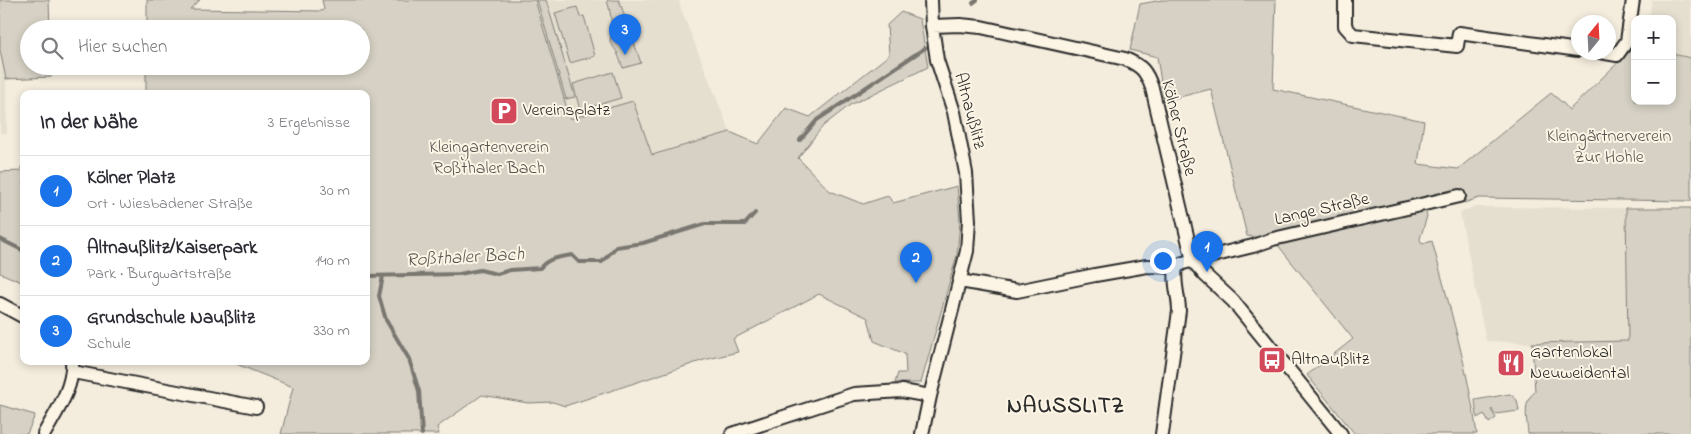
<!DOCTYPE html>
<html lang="de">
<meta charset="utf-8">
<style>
body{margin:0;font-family:"Indie Flower",sans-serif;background:#f7f7f7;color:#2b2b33}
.controls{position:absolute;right:15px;top:15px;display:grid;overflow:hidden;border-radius:10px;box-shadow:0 2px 8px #0003}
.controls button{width:45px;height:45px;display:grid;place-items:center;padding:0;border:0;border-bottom:1px solid #e1e1e2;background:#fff;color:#2b2b33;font:25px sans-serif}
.compass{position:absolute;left:1571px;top:15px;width:45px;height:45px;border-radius:50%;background:#fff;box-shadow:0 2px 8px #0003;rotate:18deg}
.you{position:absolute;left:1162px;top:260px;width:18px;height:18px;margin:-12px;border:4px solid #fff;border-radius:50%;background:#1a73e8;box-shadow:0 0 0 8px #1a73e833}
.badge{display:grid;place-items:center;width:32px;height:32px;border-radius:50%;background:#1a73e8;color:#fff;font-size:16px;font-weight:700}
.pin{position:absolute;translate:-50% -41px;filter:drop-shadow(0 1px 2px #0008)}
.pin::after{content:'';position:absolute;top:26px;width:18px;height:15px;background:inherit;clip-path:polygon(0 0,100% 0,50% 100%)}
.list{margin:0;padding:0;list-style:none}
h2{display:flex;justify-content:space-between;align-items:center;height:65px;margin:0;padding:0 20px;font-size:21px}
h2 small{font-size:16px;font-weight:400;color:#7c7c81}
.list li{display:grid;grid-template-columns:32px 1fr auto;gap:15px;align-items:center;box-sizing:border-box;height:70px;padding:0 20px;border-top:1px solid #e1e1e2}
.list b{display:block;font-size:19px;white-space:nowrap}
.list p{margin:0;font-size:16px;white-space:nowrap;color:#7c7c81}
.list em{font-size:16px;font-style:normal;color:#7c7c81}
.icon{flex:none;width:28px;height:28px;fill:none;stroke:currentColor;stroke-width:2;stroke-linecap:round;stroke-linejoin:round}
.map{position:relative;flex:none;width:1691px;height:434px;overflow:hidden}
.search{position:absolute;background:#fff;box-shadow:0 2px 8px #0003;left:20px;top:20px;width:350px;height:55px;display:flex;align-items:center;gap:12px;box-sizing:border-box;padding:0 18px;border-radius:28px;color:#7c7c81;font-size:19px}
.panel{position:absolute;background:#fff;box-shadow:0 2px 8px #0003;left:20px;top:90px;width:350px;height:275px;border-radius:10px}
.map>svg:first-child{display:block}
.built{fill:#e5dfd0}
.green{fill:#d6d1c4;stroke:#807e78}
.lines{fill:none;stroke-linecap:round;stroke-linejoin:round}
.stream{stroke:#7a7771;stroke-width:4}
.street-casing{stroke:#2b2b2b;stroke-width:16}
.street{stroke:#fcf5e5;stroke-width:12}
.labels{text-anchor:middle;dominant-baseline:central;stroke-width:4;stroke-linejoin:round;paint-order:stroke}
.poi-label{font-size:18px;fill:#2b2b2b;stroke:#fcf5e5;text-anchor:start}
.street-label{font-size:18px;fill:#2b2b2b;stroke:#fcf5e5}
.park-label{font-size:18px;fill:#565451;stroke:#fcf5e5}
.water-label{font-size:19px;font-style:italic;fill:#595754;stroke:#fcf5e5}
.district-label{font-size:22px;font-weight:bold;letter-spacing:1px;fill:#2b2b2b;stroke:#fcf5e5}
</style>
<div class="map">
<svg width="1691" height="434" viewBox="0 0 1691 434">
<rect width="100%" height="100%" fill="#f4edde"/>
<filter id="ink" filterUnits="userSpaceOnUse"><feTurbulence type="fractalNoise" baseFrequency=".02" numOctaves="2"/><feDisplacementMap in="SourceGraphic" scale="10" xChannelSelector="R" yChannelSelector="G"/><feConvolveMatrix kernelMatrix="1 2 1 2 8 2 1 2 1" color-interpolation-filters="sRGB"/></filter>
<g filter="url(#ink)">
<path class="built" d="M 535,0 L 679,0 L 681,9 L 730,132 L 651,155 L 570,119 Z
M 1652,0 L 1691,0 L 1691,58 L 1672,54 L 1672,19 L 1649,19 Z
M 0,50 L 6,79 L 7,133 L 0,133 Z
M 1473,207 L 1626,208 L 1628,341 L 1532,343 L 1486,341 L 1460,213 Z"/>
<path class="green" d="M 0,0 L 49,0 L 50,29 L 29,29 L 29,66 L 51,66 L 51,77 L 6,79 L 0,50 Z
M 147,0 L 200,0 L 190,9 L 322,11 L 324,9 L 322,0 L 535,0 L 570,119 L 633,101 L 652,155 L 730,132 L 758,144 L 786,108 L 810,117 L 889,55 L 887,25 L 901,12 L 920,19 L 928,67 L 850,105 L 823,126 L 798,158 L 830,191 L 863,204 L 888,196 L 893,203 L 957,186 L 960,221 L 957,255 L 921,383 L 895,383 L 898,373 L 906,373 L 905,354 L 874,341 L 868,318 L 819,294 L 733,339 L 738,352 L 704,360 L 565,406 L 553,402 L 528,403 L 482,395 L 437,427 L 439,434 L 281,434 L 293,387 L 229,361 L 366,361 L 366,94 L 146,94 L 146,66 L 361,66 L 361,29 L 147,29 Z
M 537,0 L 546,0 L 575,97 L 566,99 Z
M 608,0 L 619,0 L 641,63 L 623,68 L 617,52 L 610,42 C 612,27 612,15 607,1 Z
M 1162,0 L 1276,0 L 1273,89 L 1424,121 L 1418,164 L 1458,169 L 1551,93 L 1564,104 L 1569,110 L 1633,48 L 1635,48 L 1635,101 L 1672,101 L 1672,54 L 1691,58 L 1691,201 L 1479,198 L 1464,203 L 1459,196 L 1424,204 L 1427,216 L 1420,239 L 1422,244 L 1432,241 C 1449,305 1468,369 1477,434 L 1355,434 L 1307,375 L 1353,339 L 1273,239 L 1247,236 L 1211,89 L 1164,101 L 1157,57 L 1130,50 L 1140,4 Z
M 577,7 L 580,17 L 584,16 L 595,56 L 570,63 L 555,13 Z
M 613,72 L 621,98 L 580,110 L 573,84 Z
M 21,167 L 24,167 L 24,283 L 0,273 L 0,172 L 21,171 Z
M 1626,208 L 1691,208 L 1691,434 L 1528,434 C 1527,420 1522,401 1535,392 L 1532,343 L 1628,341 Z
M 1510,394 L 1517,400 L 1519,411 L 1495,414 L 1492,409 L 1491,410 L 1496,418 L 1489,423 L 1484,414 L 1477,418 L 1475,400 Z
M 0,405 L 35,415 L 27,434 L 0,434 Z"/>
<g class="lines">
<path class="stream" d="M 973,3 L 977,0
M 800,140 L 817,120 L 925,48
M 0,239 L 24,251
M 366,276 L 459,274 L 480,270 L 497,274 L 510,270 L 540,268 C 548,258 559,257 572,255 L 579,262 L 602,262 L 616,247 L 643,243 L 705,224 L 745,224 L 755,213
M 383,276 L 379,296 L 386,320 L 409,359 L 419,391 L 422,434"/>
<defs>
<path id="street" d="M 1345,0 L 1345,26 L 1353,35 L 1457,46 L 1459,33 L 1578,50
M 932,26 L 960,25 L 981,27 L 1125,59 C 1142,66 1146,71 1152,88 L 1193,261 L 1205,275 L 1233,301 L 1341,434
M 1600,52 L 1617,55 L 1627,41 L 1633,0
M 960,281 L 1017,291 L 1095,275 L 1147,266 L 1176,267
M 0,304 L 24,317
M 73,372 L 256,407
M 44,434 C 56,412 74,387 72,361
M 732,434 L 854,394 L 902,391 L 930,396
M 922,434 L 930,396 L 967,251 L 969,221 L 966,173 L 954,112 L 937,60 L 932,26 L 931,0
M 1162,434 L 1179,311 C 1179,296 1173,282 1176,267 L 1183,263 L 1253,246 L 1273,239 L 1459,196"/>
</defs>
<use href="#street" class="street-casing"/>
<use href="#street" class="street"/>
</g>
</g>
<defs>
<symbol id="parking-square" viewBox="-11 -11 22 22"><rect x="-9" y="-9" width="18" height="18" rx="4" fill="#d1495b" stroke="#fcf5e5"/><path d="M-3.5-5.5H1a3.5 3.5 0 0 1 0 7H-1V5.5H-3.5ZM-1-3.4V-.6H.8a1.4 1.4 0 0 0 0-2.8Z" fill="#fff"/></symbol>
<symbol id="bus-square" viewBox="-11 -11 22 22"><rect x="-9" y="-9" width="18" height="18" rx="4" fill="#d1495b" stroke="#fcf5e5"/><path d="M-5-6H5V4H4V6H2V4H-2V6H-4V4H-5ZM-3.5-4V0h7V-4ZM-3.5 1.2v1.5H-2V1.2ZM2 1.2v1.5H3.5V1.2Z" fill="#fff"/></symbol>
<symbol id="restaurant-square" viewBox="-11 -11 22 22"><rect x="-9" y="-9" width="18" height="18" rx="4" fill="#d1495b" stroke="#fcf5e5"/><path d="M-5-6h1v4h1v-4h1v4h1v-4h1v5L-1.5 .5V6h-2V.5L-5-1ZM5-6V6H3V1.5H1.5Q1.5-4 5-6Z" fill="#fff"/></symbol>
</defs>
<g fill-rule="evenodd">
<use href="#parking-square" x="488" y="95" width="32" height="32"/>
<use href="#bus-square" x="1256" y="344" width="32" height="32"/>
<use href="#restaurant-square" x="1495" y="347" width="32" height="32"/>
</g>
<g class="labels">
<g class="poi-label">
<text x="523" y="111">Vereinsplatz</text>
<text x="1530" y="353">Gartenlokal<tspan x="1530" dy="21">Neuweidental</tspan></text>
<text x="1291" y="360">Altnaußlitz</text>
</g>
<g class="street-label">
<text transform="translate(969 111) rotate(75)">Altnaußlitz</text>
<text transform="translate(1178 128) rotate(76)">Kölner Straße</text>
<text transform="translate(1322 210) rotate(-13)">Lange Straße</text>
</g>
<g class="park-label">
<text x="1609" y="137">Kleingärtnerverein<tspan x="1609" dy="21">Zur Hohle</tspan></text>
<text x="489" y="148">Kleingartenverein<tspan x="489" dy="21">Roßthaler Bach</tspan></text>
</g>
<g class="water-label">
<text transform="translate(465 258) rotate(-3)">Roßthaler Bach</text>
</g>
<g class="district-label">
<text x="1066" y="407">NAUSSLITZ</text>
</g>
</g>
</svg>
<div class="controls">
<button>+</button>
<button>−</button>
</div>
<svg class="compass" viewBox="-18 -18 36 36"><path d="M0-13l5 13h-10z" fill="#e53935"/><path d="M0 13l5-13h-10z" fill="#7c7c81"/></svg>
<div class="you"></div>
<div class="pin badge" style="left:1207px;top:272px">1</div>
<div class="pin badge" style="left:916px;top:283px">2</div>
<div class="pin badge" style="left:625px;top:55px">3</div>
<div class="search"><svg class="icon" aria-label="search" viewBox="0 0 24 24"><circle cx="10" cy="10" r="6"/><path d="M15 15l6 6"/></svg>Hier suchen</div>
<section class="panel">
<h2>In der Nähe<small>3 Ergebnisse</small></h2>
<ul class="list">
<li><span class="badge">1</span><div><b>Kölner Platz</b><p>Ort · Wiesbadener Straße</p></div><em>30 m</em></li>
<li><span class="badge">2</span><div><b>Altnaußlitz/Kaiserpark</b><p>Park · Burgwartstraße</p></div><em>140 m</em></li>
<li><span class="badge">3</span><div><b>Grundschule Naußlitz</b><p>Schule</p></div><em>330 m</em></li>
</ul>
</section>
</div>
